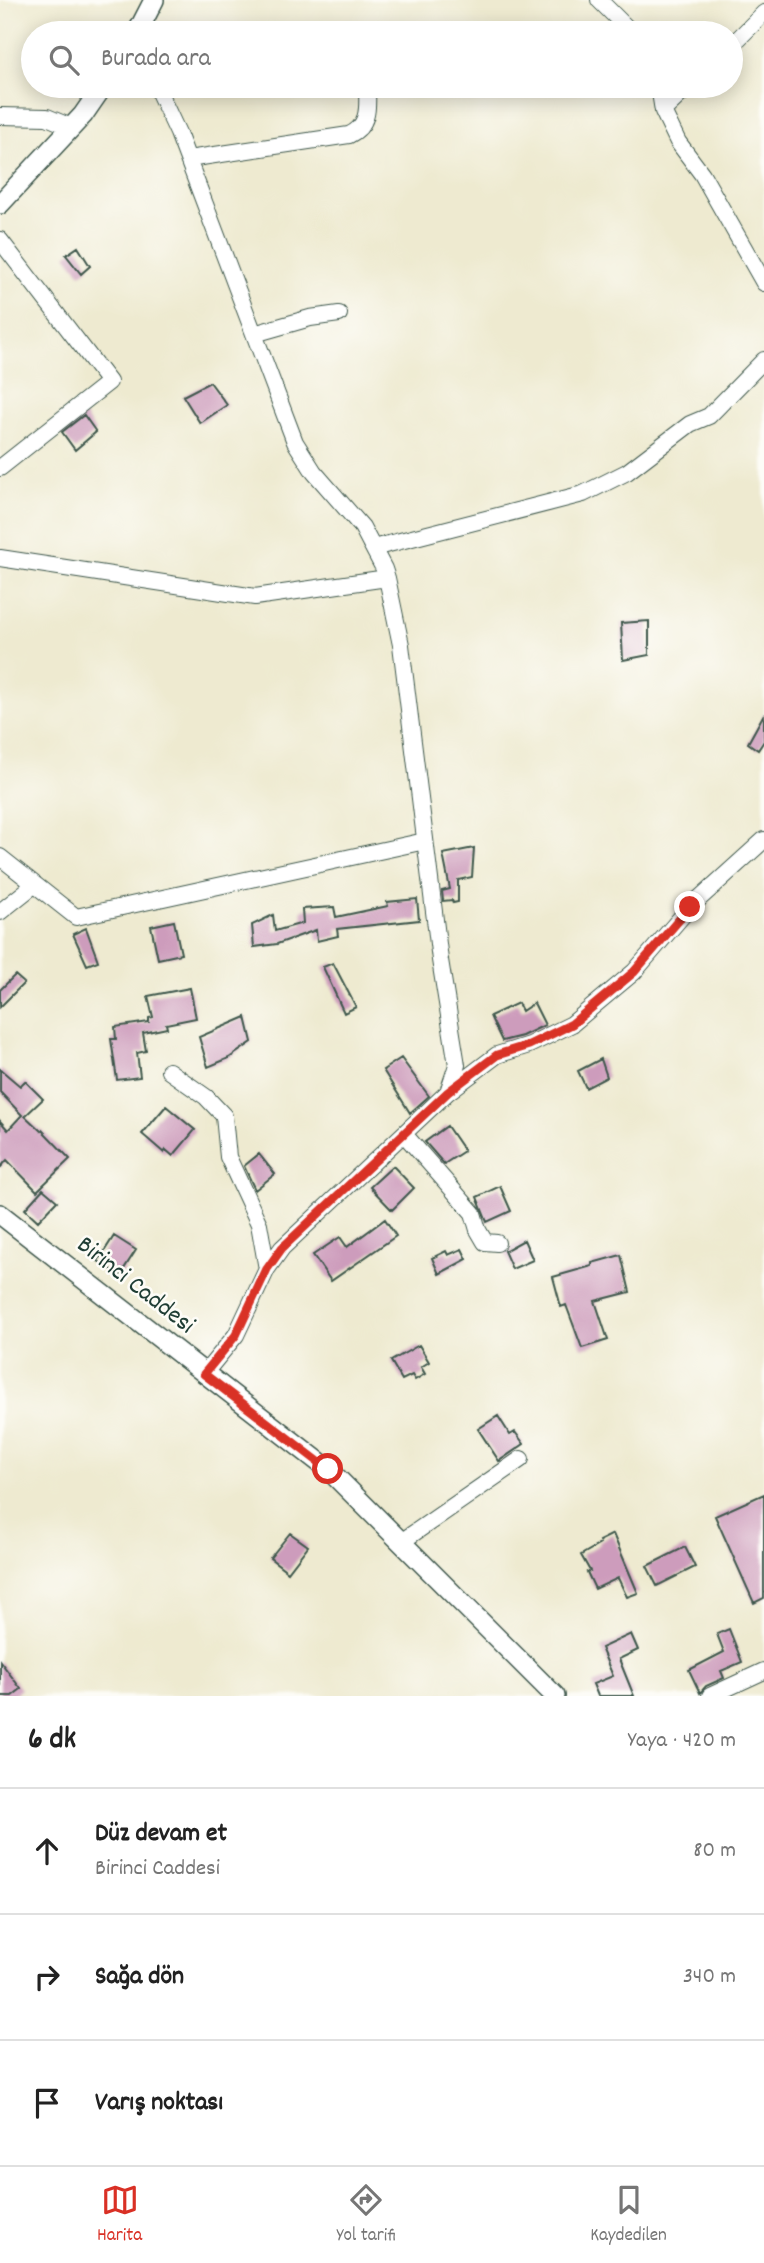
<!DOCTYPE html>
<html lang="tr">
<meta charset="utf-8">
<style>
body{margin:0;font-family:Dekko,sans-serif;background:#f6f6f6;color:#222}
.stop{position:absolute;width:21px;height:21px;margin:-16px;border:5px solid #d93025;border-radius:50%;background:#fff}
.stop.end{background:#d93025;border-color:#fff;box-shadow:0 2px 7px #0008}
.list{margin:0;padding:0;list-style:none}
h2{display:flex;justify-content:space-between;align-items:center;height:91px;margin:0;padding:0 28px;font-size:30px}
h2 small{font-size:23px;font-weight:400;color:#767676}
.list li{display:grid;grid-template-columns:46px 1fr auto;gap:21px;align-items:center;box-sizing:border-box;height:126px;padding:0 28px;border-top:2px solid #e0e0e0}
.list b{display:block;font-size:26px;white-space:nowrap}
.list p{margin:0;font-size:23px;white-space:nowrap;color:#767676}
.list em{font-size:23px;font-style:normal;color:#767676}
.icon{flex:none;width:38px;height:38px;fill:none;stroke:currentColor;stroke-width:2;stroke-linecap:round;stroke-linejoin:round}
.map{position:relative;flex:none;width:764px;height:1696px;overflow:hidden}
.search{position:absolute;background:#fff;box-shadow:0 4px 18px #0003;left:21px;right:21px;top:21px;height:77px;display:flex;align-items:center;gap:18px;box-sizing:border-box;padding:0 24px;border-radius:38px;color:#767676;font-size:26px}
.sheet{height:469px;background:#fff}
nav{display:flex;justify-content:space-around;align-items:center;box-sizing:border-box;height:98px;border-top:2px solid #e0e0e0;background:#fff;font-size:19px;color:#767676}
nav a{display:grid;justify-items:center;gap:4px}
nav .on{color:#d93025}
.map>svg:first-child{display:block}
.building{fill:#cd9cbc}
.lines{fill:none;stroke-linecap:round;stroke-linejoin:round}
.minor-casing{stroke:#3e574b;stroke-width:18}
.tertiary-casing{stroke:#3e574b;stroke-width:22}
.minor{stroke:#fff;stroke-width:16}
.tertiary{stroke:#fff;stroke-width:19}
.route{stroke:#d93025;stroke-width:9}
.labels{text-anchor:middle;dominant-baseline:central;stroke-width:5;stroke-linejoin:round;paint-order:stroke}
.street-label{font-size:26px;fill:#1f3d34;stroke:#fdfcf7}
</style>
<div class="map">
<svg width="764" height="1696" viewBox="0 0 764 1696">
<rect width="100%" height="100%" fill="#fdfcf7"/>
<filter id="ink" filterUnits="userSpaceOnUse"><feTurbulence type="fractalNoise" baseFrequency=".0143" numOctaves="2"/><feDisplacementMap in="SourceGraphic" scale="14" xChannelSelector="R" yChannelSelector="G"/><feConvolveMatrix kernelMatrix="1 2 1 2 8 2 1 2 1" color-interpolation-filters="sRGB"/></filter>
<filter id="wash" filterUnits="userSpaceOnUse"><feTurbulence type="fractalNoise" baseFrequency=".00686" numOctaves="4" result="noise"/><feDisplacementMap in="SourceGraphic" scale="28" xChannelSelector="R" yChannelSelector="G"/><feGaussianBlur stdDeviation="1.57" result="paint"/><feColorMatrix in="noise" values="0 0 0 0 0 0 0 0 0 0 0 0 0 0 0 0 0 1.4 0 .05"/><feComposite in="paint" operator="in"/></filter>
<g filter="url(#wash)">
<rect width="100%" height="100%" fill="#eeead0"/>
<g id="blocks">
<path class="building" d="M 78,247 L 90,266 L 81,274 L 66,255 Z
M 210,382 L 227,405 L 200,423 L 183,396 Z
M 84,415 L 96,432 L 75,450 L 62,432 Z
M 649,621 L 649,655 L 623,660 L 621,623 Z
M 764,714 L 764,741 L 758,750 L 748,743 Z
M 474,848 L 472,877 L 458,880 L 458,902 L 453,903 L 452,900 L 443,901 L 442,891 L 450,889 L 443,854 Z
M 417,899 L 419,920 L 337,929 L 338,936 L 317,941 L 316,930 L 277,944 L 254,947 L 252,925 L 273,915 L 275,931 L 303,923 L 302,909 L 334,907 L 336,917 L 388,906 L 387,902 Z
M 174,921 L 181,954 L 158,959 L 151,926 Z
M 86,928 L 98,961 L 87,965 L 73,934 Z
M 333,963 L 356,1007 L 344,1013 L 323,967 Z
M 15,975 L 24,983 L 0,1007 L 0,990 Z
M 190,988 L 196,1018 L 166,1024 L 167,1028 L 143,1033 L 146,1051 L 137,1053 L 140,1077 L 117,1080 L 111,1039 L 116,1039 L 115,1027 L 149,1022 L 149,1018 L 153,1017 L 148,996 Z
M 518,1003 L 522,1011 L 534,1003 L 545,1025 L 522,1036 L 502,1041 L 490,1016 Z
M 246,1017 L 252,1042 L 229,1058 L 208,1067 L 199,1037 Z
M 401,1058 L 429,1096 L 410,1113 L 383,1070 Z
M 601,1059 L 607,1077 L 586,1088 L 578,1071 Z
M 0,1069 L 20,1086 L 25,1081 L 43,1099 L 25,1116 L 41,1131 L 42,1130 L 70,1159 L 37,1191 L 7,1160 L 0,1168 L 0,1121 L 8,1130 L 22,1115 L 0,1092 Z
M 166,1106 L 195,1130 L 173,1156 L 166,1150 L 164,1153 L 142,1134 Z
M 447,1126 L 464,1151 L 444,1164 L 425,1142 Z
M 259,1154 L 275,1174 L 255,1190 L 244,1166 Z
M 393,1166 L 414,1188 L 392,1210 L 370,1187 Z
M 500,1186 L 511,1211 L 487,1222 L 477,1197 Z
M 43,1189 L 57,1201 L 38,1221 L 25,1209 Z
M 385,1219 L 396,1236 L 331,1281 L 313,1255 L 340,1237 L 347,1247 Z
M 114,1236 L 136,1250 L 120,1275 L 98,1261 Z
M 524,1240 L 533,1260 L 512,1269 L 504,1251 Z
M 462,1249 L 467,1259 L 439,1274 L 432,1258 L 446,1251 L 448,1255 Z
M 621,1255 L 630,1292 L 595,1301 L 608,1340 L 582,1348 L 566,1305 L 561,1307 L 553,1277 L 592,1266 L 592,1263 Z
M 419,1345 L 429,1362 L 421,1367 L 425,1374 L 415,1380 L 412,1375 L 402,1380 L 391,1361 Z
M 498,1416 L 510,1435 L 515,1432 L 524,1444 L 499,1461 L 478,1429 Z
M 764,1494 L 764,1598 L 754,1603 L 715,1516 Z
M 290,1533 L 308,1546 L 288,1572 L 270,1558 Z
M 613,1534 L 638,1593 L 627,1597 L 618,1578 L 595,1589 L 587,1572 L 590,1571 L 581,1555 L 600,1544 L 599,1541 Z
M 685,1547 L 695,1567 L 657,1586 L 647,1566 Z
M 729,1629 L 742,1662 L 721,1671 L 724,1678 L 706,1686 L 700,1693 L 689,1670 L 724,1652 L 717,1634 Z
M 631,1634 L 638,1650 L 619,1659 L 634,1696 L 598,1696 L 593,1684 L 613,1676 L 601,1648 Z
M 0,1661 L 21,1689 L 12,1696 L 0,1696 Z"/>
</g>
</g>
<g filter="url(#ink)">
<use href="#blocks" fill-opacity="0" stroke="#3e574b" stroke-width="2"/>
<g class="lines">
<defs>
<path id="minor" d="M 599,0 L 632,33
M 731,46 L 764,13
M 156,86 L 178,133 L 295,442 L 314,472 L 362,527 L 384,569 L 387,578 L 401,645 L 440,960 L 457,1065 L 448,1092 L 282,1248 L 267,1269 L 236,1335 L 204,1374
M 659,86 L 663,111 L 678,142 L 702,174 L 764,283
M 663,111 L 689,86
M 0,116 L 47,117 L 71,127
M 188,159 L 349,135 C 368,126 368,110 367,91
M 0,240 L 109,382 L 0,468
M 254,334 L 310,318 L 339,314
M 373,548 L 583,494 L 627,472 L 690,424 L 709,416 L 764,360
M 0,558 L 255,597 L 387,578
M 0,857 L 76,917 L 425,841
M 0,912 L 34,885
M 169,1071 L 206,1097 L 224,1116 L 228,1157 L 259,1224 L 267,1269
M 448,1092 L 497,1055 L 529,1045 L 572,1024 L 634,972 L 690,907 L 764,840
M 404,1134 L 473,1213 L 478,1230 L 485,1242 L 497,1243
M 401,1542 L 521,1459
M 710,1696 L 764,1671"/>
<path id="tertiary" d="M 137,33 L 154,0
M 0,204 L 83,115 L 103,86
M 0,1214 L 328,1469 L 555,1696"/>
</defs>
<use href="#minor" class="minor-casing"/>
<use href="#tertiary" class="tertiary-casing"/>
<use href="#minor" class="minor"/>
<use href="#tertiary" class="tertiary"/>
</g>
</g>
<g class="lines" filter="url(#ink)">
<path class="route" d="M 328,1469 L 204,1374 L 236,1335 L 267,1269 L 282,1248 L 448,1092 L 497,1055 L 529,1045 L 572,1024 L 634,972 L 690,907"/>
</g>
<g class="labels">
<g class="street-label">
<text transform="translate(135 1286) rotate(38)">Birinci Caddesi</text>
</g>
</g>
</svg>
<div class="stop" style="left:328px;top:1469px"></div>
<div class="stop end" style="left:690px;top:907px"></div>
<div class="search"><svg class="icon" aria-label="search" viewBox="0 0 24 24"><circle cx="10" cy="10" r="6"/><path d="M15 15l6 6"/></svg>Burada ara</div>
</div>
<section class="sheet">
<h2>6 dk<small>Yaya · 420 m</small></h2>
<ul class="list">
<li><svg class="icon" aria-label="ahead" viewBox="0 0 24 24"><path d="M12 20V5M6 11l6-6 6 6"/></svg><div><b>Düz devam et</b><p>Birinci Caddesi</p></div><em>80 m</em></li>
<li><svg class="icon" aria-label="right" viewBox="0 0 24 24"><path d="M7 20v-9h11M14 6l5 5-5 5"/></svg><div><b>Sağa dön</b></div><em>340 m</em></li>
<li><svg class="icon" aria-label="arrive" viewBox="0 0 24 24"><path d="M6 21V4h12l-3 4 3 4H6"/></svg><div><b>Varış noktası</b></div></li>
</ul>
</section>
<nav>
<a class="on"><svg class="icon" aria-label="map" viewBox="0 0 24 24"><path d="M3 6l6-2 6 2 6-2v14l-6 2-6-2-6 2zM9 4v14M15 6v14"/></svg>Harita</a>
<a><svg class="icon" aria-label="directions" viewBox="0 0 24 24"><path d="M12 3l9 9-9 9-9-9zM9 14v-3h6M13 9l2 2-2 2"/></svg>Yol tarifi</a>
<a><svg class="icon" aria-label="saved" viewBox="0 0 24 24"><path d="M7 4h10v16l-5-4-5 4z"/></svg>Kaydedilen</a>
</nav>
